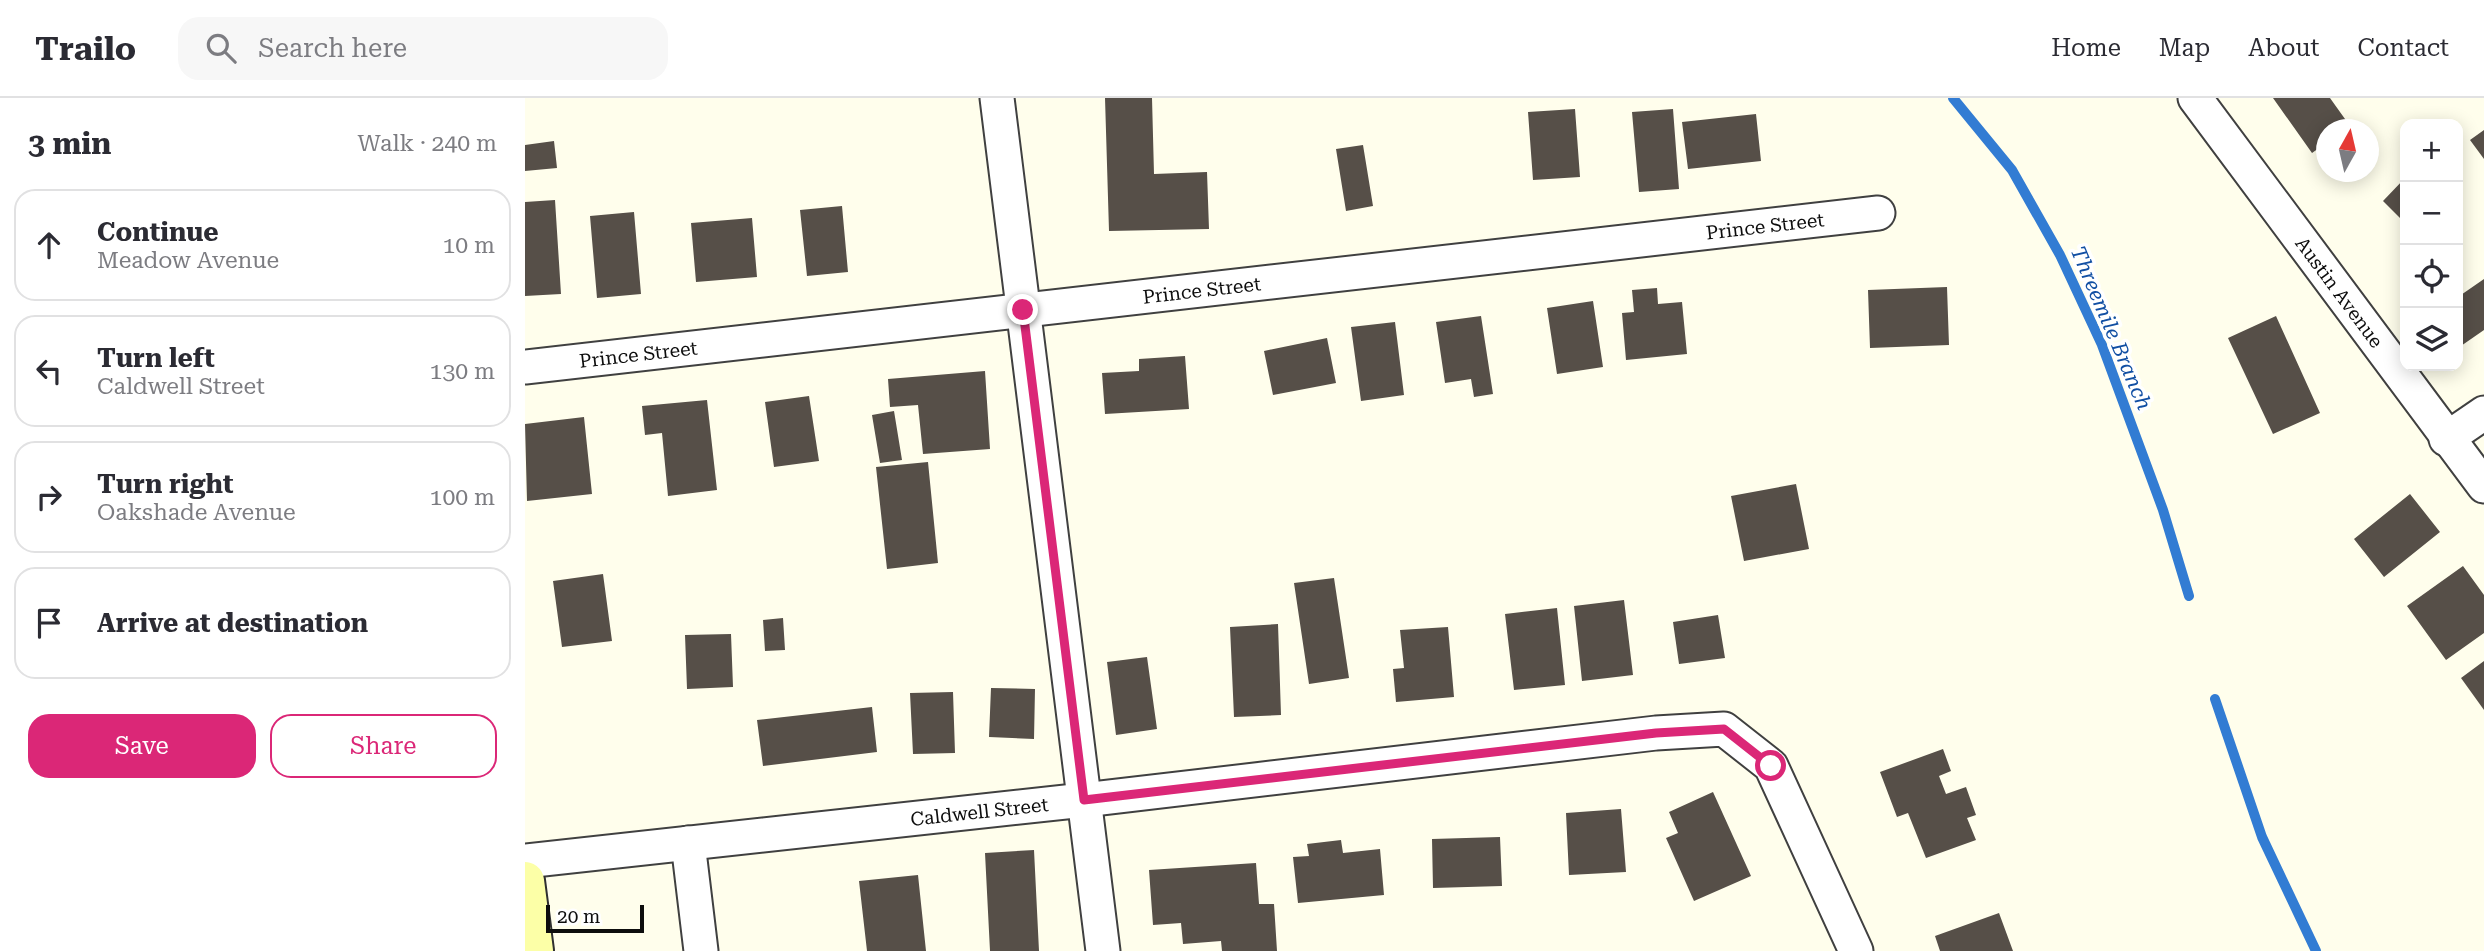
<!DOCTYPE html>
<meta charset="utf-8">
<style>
body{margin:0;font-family:"Roboto Serif",serif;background:#f7f7f7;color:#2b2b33}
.controls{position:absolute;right:21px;top:21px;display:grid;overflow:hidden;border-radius:14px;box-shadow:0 4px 18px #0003}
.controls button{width:63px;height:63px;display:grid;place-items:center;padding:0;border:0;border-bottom:2px solid #e1e1e2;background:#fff;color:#2b2b33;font:35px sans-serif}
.compass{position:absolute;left:1791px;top:21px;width:63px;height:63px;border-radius:50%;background:#fff;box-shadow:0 4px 18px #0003;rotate:8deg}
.scale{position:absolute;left:21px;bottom:18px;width:98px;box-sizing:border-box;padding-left:7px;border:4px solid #0d0d0d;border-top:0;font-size:19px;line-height:24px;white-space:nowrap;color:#0d0d0d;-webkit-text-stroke:5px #fff;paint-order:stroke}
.stop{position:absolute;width:21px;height:21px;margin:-16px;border:5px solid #db2777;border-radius:50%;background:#fff}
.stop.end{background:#db2777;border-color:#fff;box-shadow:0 2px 7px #0008}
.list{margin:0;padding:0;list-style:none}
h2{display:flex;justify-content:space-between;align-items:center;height:91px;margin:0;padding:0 28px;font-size:30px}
h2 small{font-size:23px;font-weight:400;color:#7c7c81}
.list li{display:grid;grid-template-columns:46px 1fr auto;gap:21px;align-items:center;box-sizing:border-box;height:112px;margin:0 14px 14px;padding:0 14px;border:2px solid #e1e1e2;border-radius:21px}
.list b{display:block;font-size:26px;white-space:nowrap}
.list p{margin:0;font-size:23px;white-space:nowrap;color:#7c7c81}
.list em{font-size:23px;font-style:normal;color:#7c7c81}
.actions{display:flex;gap:14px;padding:21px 28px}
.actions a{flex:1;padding:16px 0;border:2px solid #db2777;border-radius:21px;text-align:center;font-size:24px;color:#db2777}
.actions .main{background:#db2777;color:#fff}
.icon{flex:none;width:38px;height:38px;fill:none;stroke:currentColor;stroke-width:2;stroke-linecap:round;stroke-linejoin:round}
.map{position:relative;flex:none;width:1959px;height:853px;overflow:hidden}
header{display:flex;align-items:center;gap:42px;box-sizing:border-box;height:98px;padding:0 35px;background:#fff;border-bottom:2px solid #e1e1e2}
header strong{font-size:33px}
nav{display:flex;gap:38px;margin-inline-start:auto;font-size:24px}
.search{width:490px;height:63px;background:#f7f7f7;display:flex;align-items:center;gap:18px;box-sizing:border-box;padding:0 24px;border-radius:21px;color:#7c7c81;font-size:26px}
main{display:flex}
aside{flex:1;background:#fff}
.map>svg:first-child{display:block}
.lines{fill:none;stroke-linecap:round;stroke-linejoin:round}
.stream{stroke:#327cd3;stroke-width:10}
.building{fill:#564f48}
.street-casing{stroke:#404040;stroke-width:37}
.secondary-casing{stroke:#2f2f2f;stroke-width:42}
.street{stroke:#fff;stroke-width:33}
.secondary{stroke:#fcffa7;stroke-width:38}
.route{stroke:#db2777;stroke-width:9}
.labels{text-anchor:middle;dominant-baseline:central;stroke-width:7;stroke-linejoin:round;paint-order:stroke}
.street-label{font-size:19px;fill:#0d0d0d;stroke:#fff}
.water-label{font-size:21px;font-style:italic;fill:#114fa3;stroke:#fff}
</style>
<header>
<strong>Trailo</strong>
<div class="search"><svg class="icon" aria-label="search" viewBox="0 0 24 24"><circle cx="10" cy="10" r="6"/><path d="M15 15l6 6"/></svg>Search here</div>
<nav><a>Home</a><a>Map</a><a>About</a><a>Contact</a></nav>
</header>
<main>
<aside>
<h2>3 min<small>Walk · 240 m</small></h2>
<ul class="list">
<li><svg class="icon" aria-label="ahead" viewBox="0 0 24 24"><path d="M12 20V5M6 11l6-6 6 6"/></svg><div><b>Continue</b><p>Meadow Avenue</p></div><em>10 m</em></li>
<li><svg class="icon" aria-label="left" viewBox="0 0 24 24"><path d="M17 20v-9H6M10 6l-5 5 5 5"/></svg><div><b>Turn left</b><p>Caldwell Street</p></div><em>130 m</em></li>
<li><svg class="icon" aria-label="right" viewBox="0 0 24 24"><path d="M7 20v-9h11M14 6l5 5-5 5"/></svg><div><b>Turn right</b><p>Oakshade Avenue</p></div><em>100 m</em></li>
<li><svg class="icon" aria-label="arrive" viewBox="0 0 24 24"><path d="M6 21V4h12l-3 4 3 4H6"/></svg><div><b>Arrive at destination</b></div></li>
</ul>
<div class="actions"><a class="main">Save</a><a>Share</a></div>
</aside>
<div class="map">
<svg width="1959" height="853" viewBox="0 0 1959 853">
<rect width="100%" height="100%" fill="#fffeec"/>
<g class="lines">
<path class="stream" d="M 1428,0 L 1487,72 L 1535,157 L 1577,247 L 1638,412 L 1664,498
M 1690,601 L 1737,739 L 1791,853"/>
</g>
<path class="building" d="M 580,0 L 627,0 L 629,76 L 682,74 L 684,131 L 584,133 Z
M 1748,0 L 1805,0 L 1825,28 L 1820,32 L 1801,32 L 1801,45 L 1787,55 Z
M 1050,11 L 1055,79 L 1008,82 L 1003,14 Z
M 1148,11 L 1154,91 L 1114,94 L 1107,14 Z
M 1231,16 L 1236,63 L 1163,71 L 1157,24 Z
M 1959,32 L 1959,61 L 1945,42 Z
M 29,43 L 32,70 L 0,73 L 0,47 Z
M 838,47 L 848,108 L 821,113 L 811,51 Z
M 1880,80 L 1880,125 L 1858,103 Z
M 30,102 L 36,196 L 0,198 L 0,104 Z
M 317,108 L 323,174 L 282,178 L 275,112 Z
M 109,114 L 116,196 L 72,200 L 65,118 Z
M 227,120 L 232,179 L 171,184 L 166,125 Z
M 1959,181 L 1959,232 L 1933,250 L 1933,199 Z
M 1422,189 L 1424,247 L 1345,250 L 1343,192 Z
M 1132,190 L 1133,206 L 1157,204 L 1162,256 L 1101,262 L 1097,215 L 1109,214 L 1107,192 Z
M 1068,203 L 1078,269 L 1032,276 L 1022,210 Z
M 956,218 L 968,296 L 949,299 L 946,281 L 920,285 L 911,224 Z
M 1751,218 L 1795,315 L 1748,336 L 1703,240 Z
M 870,224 L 879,297 L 836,303 L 826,229 Z
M 802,240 L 811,285 L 748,297 L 739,253 Z
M 660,258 L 664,311 L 580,316 L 577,275 L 614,273 L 614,261 Z
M 460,273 L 465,351 L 398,356 L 393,307 L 365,309 L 363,281 Z
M 284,298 L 294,363 L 249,369 L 240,304 Z
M 182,302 L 192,392 L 143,398 L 137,335 L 120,337 L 117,308 Z
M 369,313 L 377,362 L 355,365 L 347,317 Z
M 59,319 L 67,396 L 2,403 L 0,326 Z
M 403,364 L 413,465 L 362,471 L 351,369 Z
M 1271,386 L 1284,451 L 1219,463 L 1206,398 Z
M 1885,396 L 1915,434 L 1859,479 L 1829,441 Z
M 1938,468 L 1959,497 L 1959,535 L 1921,562 L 1882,508 Z
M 78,476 L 87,543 L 37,549 L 28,483 Z
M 809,480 L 824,580 L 784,586 L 769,485 Z
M 1099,502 L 1108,577 L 1057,583 L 1049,508 Z
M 1032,510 L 1040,587 L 989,592 L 980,516 Z
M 1193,517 L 1200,560 L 1154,566 L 1148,524 Z
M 258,520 L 260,552 L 240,553 L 238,522 Z
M 753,526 L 756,617 L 709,619 L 705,529 Z
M 923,529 L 929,599 L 871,604 L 868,571 L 879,570 L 875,532 Z
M 206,536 L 208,589 L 162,591 L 160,537 Z
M 622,559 L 632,631 L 591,637 L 582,564 Z
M 1959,563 L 1959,612 L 1936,580 Z
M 466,590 L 510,591 L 509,641 L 464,639 Z
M 428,594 L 430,655 L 388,656 L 385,595 Z
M 347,609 L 352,654 L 238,668 L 232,622 Z
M 1418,651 L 1426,673 L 1414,678 L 1421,696 L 1441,689 L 1451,717 L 1442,720 L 1451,742 L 1401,760 L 1383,715 L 1372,719 L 1355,674 Z
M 1188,694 L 1226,778 L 1169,803 L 1141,740 L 1153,735 L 1144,714 Z
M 1096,711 L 1101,774 L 1044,777 L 1041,715 Z
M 975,739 L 977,788 L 908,790 L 907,741 Z
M 816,742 L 818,755 L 855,751 L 859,797 L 773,805 L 768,759 L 784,758 L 782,746 Z
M 509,752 L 514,853 L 465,853 L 460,755 Z
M 731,765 L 734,806 L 749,806 L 752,853 L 697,853 L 696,843 L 658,846 L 656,825 L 628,827 L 624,772 Z
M 393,777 L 401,853 L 342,853 L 334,783 Z
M 1474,815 L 1488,853 L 1415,853 L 1410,838 Z"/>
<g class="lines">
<defs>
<g id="street">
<path d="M 472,0 L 578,853"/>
<path id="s1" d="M 1670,0 L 1959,388"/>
<path id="s2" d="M 0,269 L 1353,115"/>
<path d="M 1921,341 L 1959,315"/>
<path d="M 163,745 L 176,853"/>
<path id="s3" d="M 0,763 L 559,702 L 1131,635 L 1199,631 L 1246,668 L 1331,853"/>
</g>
<path id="secondary" d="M 0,783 L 9,853"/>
</defs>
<use href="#street" class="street-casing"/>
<use href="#secondary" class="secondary-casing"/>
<use href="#street" class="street"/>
<use href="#secondary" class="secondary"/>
</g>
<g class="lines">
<path class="route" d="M 498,212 L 559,702 L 1131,635 L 1199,631 L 1246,668"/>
</g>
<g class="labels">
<g class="street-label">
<text stroke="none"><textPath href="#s2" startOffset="1248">Prince Street</textPath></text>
<text stroke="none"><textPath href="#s2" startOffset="681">Prince Street</textPath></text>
<text stroke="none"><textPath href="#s1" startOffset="242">Austin Avenue</textPath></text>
<text stroke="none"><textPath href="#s2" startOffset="114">Prince Street</textPath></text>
<text stroke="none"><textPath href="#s3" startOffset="457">Caldwell Street</textPath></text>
</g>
<g class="water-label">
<text transform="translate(1586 230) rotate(67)">Threemile Branch</text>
</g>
</g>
</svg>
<div class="controls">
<button>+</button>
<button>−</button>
<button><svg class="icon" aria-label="locate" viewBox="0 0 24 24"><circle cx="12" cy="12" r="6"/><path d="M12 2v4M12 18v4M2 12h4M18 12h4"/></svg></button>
<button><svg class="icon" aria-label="layers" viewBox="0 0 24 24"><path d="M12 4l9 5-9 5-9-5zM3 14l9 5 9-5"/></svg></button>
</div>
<svg class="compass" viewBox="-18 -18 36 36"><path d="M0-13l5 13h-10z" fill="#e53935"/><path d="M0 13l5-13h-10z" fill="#7c7c81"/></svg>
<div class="scale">20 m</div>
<div class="stop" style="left:1246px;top:668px"></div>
<div class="stop end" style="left:498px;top:212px"></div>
</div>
</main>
